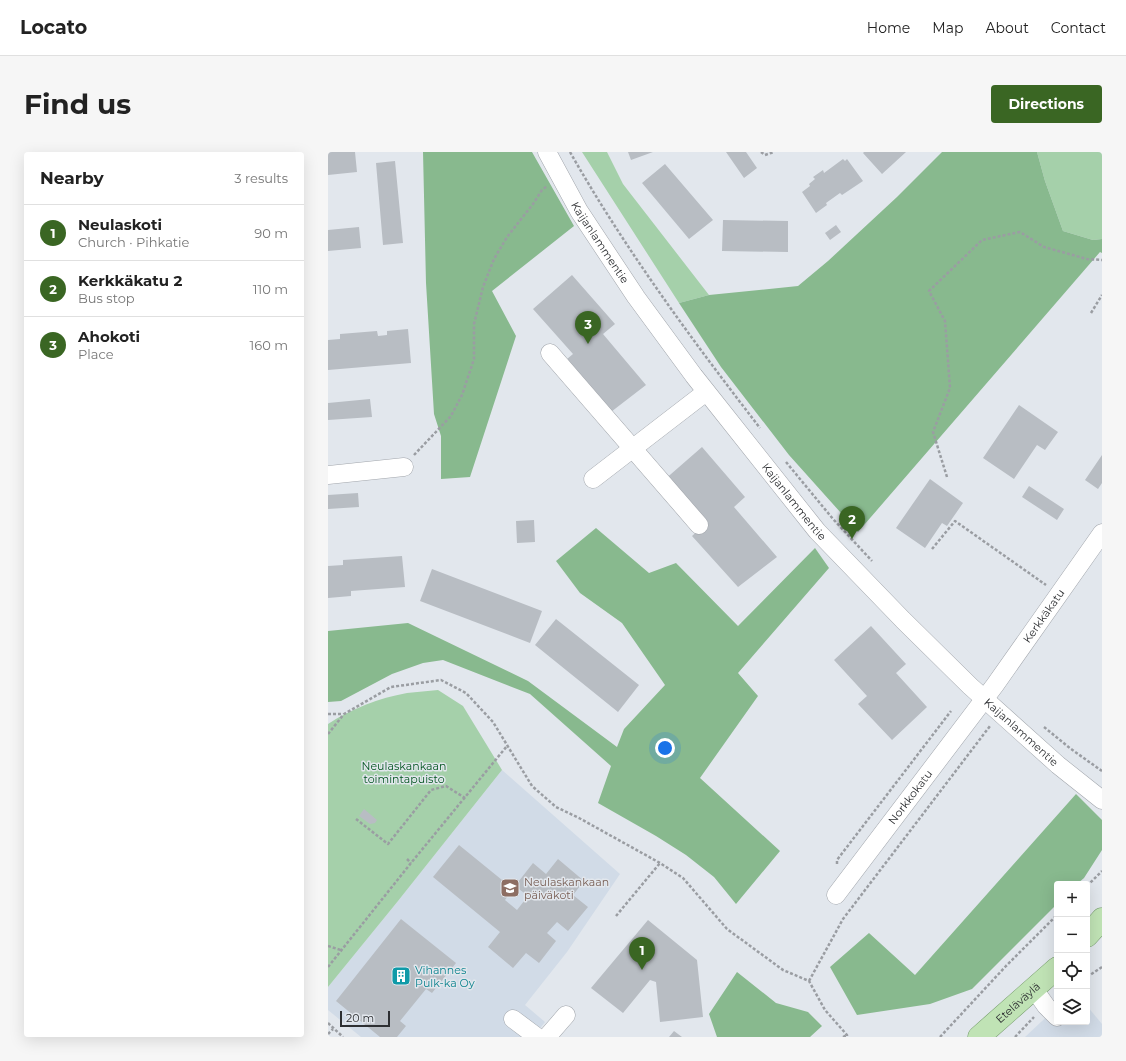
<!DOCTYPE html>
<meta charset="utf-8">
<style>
body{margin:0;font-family:Montserrat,sans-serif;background:#f6f6f6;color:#222}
.controls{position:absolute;right:12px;bottom:12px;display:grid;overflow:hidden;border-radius:4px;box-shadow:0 4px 16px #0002}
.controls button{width:36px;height:36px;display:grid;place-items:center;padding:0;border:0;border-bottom:1px solid #e0e0e0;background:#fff;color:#222;font:20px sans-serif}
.scale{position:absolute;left:12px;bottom:10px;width:50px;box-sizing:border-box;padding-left:4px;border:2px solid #2d2f32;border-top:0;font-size:11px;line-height:14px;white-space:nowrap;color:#2d2f32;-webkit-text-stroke:3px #e2e7ed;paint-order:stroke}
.you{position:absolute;left:337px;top:596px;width:14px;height:14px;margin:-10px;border:3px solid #fff;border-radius:50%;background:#1a73e8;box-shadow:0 0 0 6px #1a73e833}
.badge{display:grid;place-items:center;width:26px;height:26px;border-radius:50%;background:#3a6623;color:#fff;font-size:13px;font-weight:700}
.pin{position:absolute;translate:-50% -33px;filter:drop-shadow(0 1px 2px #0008)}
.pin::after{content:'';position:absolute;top:21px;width:14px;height:12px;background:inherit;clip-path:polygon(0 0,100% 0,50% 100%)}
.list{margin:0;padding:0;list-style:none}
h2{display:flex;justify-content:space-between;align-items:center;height:52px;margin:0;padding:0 16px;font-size:17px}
h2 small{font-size:13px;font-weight:400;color:#767676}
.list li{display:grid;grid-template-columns:26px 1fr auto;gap:12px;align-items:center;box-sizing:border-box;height:56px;padding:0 16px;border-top:1px solid #e0e0e0}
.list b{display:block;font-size:15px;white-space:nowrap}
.list p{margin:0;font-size:13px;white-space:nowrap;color:#767676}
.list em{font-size:13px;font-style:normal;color:#767676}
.icon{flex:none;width:22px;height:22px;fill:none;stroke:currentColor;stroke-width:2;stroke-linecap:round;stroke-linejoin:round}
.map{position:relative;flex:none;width:774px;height:885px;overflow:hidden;border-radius:4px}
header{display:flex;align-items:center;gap:24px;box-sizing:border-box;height:56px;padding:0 20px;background:#fff;border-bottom:1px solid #e0e0e0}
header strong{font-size:19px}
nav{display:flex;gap:22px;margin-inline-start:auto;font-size:14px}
.intro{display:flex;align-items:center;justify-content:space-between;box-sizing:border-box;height:96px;padding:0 24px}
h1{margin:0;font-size:28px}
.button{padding:10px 18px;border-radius:4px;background:#3a6623;color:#fff;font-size:14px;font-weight:700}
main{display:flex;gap:24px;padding:0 24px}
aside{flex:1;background:#fff;border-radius:4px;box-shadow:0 4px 16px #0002}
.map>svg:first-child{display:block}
.built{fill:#d1dbe7}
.green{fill:#a5d0aa}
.forest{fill:#88b98e}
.building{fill:#b8bdc3}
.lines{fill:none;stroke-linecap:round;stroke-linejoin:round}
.minor-casing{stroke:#a1a5ab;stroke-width:19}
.major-casing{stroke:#719867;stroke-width:23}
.path{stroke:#9a9da2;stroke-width:2.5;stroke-dasharray:3 2;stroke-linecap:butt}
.minor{stroke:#fff;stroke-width:18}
.major{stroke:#c0e3b5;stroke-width:22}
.labels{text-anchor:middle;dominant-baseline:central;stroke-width:3;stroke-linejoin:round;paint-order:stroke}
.street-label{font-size:11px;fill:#2d2f32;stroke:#e2e7ed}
.park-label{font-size:11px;fill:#01541e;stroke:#e2e7ed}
.education-label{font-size:11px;fill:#785e54;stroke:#e2e7ed;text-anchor:start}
.culture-label{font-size:11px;fill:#0d838f;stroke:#e2e7ed;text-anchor:start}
</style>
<header>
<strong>Locato</strong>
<nav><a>Home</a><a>Map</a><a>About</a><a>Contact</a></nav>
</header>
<div class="intro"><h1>Find us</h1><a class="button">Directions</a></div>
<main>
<aside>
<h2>Nearby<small>3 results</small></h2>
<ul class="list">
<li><span class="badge">1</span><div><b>Neulaskoti</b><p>Church · Pihkatie</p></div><em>90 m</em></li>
<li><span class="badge">2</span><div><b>Kerkkäkatu 2</b><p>Bus stop</p></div><em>110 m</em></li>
<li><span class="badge">3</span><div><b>Ahokoti</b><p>Place</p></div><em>160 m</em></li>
</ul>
</aside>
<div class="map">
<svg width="774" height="885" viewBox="0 0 774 885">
<rect width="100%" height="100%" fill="#e2e7ed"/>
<path class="built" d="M 174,618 L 292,722 L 239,800 L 197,853 L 217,870 L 205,885 L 33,885 L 0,858 L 0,835 L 70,749 Z
M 759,854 L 774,872 L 774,885 L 697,885 L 729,855 L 729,870 L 759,870 Z"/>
<path class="green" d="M 254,0 L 279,0 L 295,32 L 381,143 L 351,151 Z
M 709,0 L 774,0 L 774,87 L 765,88 L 735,79 L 717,29 Z
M 110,538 L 135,554 L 174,618 L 70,749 L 0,835 L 0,572 C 23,557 51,546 79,541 C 89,540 100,539 110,538 Z"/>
<path class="forest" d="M 95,0 L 204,0 L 246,74 L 164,139 L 188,184 L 142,325 L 113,327 L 113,284 L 106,262 L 98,131 Z
M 614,0 L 709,0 L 717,29 L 735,79 L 765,88 L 774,87 L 774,101 L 772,100 L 530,380 L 461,303 L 393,215 L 351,151 L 381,143 L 470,134 L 500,109 L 569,45 Z
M 268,376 L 321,421 L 348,411 L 410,474 L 487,396 L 501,416 L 410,521 L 430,544 L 372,626 L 452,699 L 408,752 L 386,725 L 358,703 L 328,684 L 270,651 L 283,614 L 202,542 L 115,508 L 95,511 L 64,522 L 13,549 L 0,550 L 0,479 L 80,471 L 200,529 L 289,595 L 296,577 L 337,533 L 294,471 L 252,441 L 228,409 Z
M 748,642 L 774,668 L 774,698 L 756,726 L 749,732 L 729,732 L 729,752 L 644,837 L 602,852 L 529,863 L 502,815 L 541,781 L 587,823 Z
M 409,820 L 448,851 L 480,860 L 494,874 L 482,885 L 389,885 L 381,862 Z"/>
<path class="building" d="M 0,0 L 27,0 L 29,20 L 0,23 Z
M 300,0 L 325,0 L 303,8 Z
M 398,0 L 418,0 L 429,16 L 416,26 Z
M 536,0 L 578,0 L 554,22 L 535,1 Z
M 515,7 L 517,9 L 519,7 L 535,29 L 514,43 L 512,41 L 498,51 L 499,53 L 488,61 L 474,40 L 482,34 L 481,32 L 487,27 L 485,25 L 495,18 L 496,21 Z
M 67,9 L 75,91 L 55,93 L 48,11 Z
M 337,12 L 385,68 L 361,87 L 314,31 Z
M 395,68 L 460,69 L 460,100 L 394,99 Z
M 508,73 L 513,80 L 502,88 L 497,81 Z
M 31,75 L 33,96 L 0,99 L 0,78 Z
M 244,123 L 287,172 L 275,182 L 318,233 L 279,263 L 233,212 L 245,202 L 205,157 Z
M 80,177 L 83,211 L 0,218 L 0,188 L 12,187 L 12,182 L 49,179 L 50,184 L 59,183 L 59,179 Z
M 42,247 L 44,265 L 0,268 L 0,251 Z
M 691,253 L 730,280 L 717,298 L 709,293 L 686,327 L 655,306 Z
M 374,295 L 417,345 L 406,355 L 449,405 L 410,435 L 364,384 L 375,374 L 335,329 Z
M 774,303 L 774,331 L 770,337 L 757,328 Z
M 602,327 L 635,351 L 619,374 L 614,371 L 597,396 L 568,376 Z
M 701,334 L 736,357 L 729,368 L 694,345 Z
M 30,341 L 31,355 L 0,357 L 0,343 Z
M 206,368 L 207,390 L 189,391 L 188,369 Z
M 74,404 L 77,435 L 23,439 L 23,444 L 0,446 L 0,414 L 15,413 L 15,408 Z
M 104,417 L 214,459 L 202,491 L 92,449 Z
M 228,467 L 311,533 L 290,560 L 207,493 Z
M 543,474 L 578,512 L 568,521 L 599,555 L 564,588 L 530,552 L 539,544 L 506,508 Z
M 36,657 L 49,668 L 47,671 L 42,672 L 31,664 Z
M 131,693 L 185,737 L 177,748 L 189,758 L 200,744 L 187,734 L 205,711 L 218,722 L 230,707 L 256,729 L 245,743 L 260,755 L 240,779 L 229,770 L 219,781 L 228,789 L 211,811 L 198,801 L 185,816 L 160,795 L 172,780 L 105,725 Z
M 73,767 L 128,811 L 104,841 L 98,837 L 72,869 L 78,874 L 69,885 L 52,885 L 8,849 Z
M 320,768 L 369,808 L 375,865 L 332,870 L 328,830 L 322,828 L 295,861 L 263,836 Z
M 346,879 L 354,885 L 341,885 Z"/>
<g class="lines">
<defs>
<g id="minor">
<path id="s1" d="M 219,0 L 251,59 L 308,145 L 366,224 L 489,379 L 575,468 L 642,534 L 730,613 L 774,648"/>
<path d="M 222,201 L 371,373"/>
<path d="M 0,323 L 76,315"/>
<path d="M 265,327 L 378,240"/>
<path id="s2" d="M 508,743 L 667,533 L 774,381"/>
<path d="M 706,837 L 718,854 L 729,865"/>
<path d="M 185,867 L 209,885"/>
<path d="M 219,885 L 238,863"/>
</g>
<g id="major">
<path d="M 759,784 L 774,767"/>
<path id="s3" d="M 651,885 L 729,816"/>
</g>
</defs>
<use href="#minor" class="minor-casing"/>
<use href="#major" class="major-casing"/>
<path class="path" d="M 242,0 C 297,97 364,188 432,276
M 433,0 L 437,3 L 446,0
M 763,161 L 774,143
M 86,303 L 123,264 L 134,243 L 146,207 L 146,172 L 155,135 L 166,107 L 179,85 L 205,52 L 214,38 L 219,34
M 458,310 L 505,367 L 544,409
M 619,325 L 605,280 L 622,236 L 617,169 L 601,139 L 654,88 L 692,80 L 716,95 L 759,107 L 774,108
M 604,397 L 627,369 L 718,433
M 0,562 L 15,562
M 716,575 L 743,597 L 774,619
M 0,582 L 16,562 L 63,535 L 113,528 L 138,541 L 165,570 L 204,634 L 228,655 L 251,666 L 332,711 L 355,726 L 399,777 L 455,818 L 481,829 L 497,858 L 519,883 L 519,885
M 28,667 L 60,692 L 103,638 L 118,634 L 137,646
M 79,707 L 83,711
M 509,712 L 509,708 L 623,559
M 759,734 L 774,719
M 288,764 L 332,711
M 0,794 L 13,798
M 0,815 L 83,711 L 179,594
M 759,825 L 774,815
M 481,829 L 515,767 L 662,574
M 0,871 L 15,885
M 0,882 L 5,877
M 515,885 L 519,883
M 612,885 L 678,814 L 729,763
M 687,885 L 706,865"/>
<use href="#minor" class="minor"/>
<use href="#major" class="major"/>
</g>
<defs>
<symbol id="school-square" viewBox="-11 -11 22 22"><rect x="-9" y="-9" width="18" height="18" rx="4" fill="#8d6e63" stroke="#e2e7ed"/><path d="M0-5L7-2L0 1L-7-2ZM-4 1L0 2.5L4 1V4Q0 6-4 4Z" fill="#fff"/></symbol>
<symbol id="building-square" viewBox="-11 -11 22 22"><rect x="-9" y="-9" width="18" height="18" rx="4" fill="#0f9aa8" stroke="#e2e7ed"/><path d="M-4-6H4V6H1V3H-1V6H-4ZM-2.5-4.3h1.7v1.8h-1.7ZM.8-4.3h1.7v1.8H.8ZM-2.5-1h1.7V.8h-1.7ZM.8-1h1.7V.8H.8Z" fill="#fff"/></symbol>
</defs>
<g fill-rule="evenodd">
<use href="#school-square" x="171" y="725" width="22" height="22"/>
<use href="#building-square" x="62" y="813" width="22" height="22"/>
</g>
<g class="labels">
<g class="street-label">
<text stroke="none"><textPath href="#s1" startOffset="105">Kaijanlammentie</textPath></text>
<text stroke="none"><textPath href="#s1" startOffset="429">Kaijanlammentie</textPath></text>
<text stroke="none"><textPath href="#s2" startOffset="348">Kerkkäkatu</textPath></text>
<text stroke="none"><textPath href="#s1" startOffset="753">Kaijanlammentie</textPath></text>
<text stroke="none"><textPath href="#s2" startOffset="123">Norkkokatu</textPath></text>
<text stroke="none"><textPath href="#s3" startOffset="52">Eteläväylä</textPath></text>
</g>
<g class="park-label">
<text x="76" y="614">Neulaskankaan<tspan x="76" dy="13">toimintapuisto</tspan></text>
</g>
<g class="education-label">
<text x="196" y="730">Neulaskankaan<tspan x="196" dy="13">päiväkoti</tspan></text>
</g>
<g class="culture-label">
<text x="87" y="818">Vihannes<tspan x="87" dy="13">Pulk-ka Oy</tspan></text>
</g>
</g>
</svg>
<div class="controls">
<button>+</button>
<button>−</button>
<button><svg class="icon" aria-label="locate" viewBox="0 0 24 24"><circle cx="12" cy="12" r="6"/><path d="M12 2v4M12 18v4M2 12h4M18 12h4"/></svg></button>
<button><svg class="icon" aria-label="layers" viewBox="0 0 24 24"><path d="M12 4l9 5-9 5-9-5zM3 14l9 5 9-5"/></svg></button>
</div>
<div class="scale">20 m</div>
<div class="you"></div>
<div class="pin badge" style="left:314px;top:818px">1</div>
<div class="pin badge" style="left:524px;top:387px">2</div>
<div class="pin badge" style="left:260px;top:192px">3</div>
</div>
</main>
